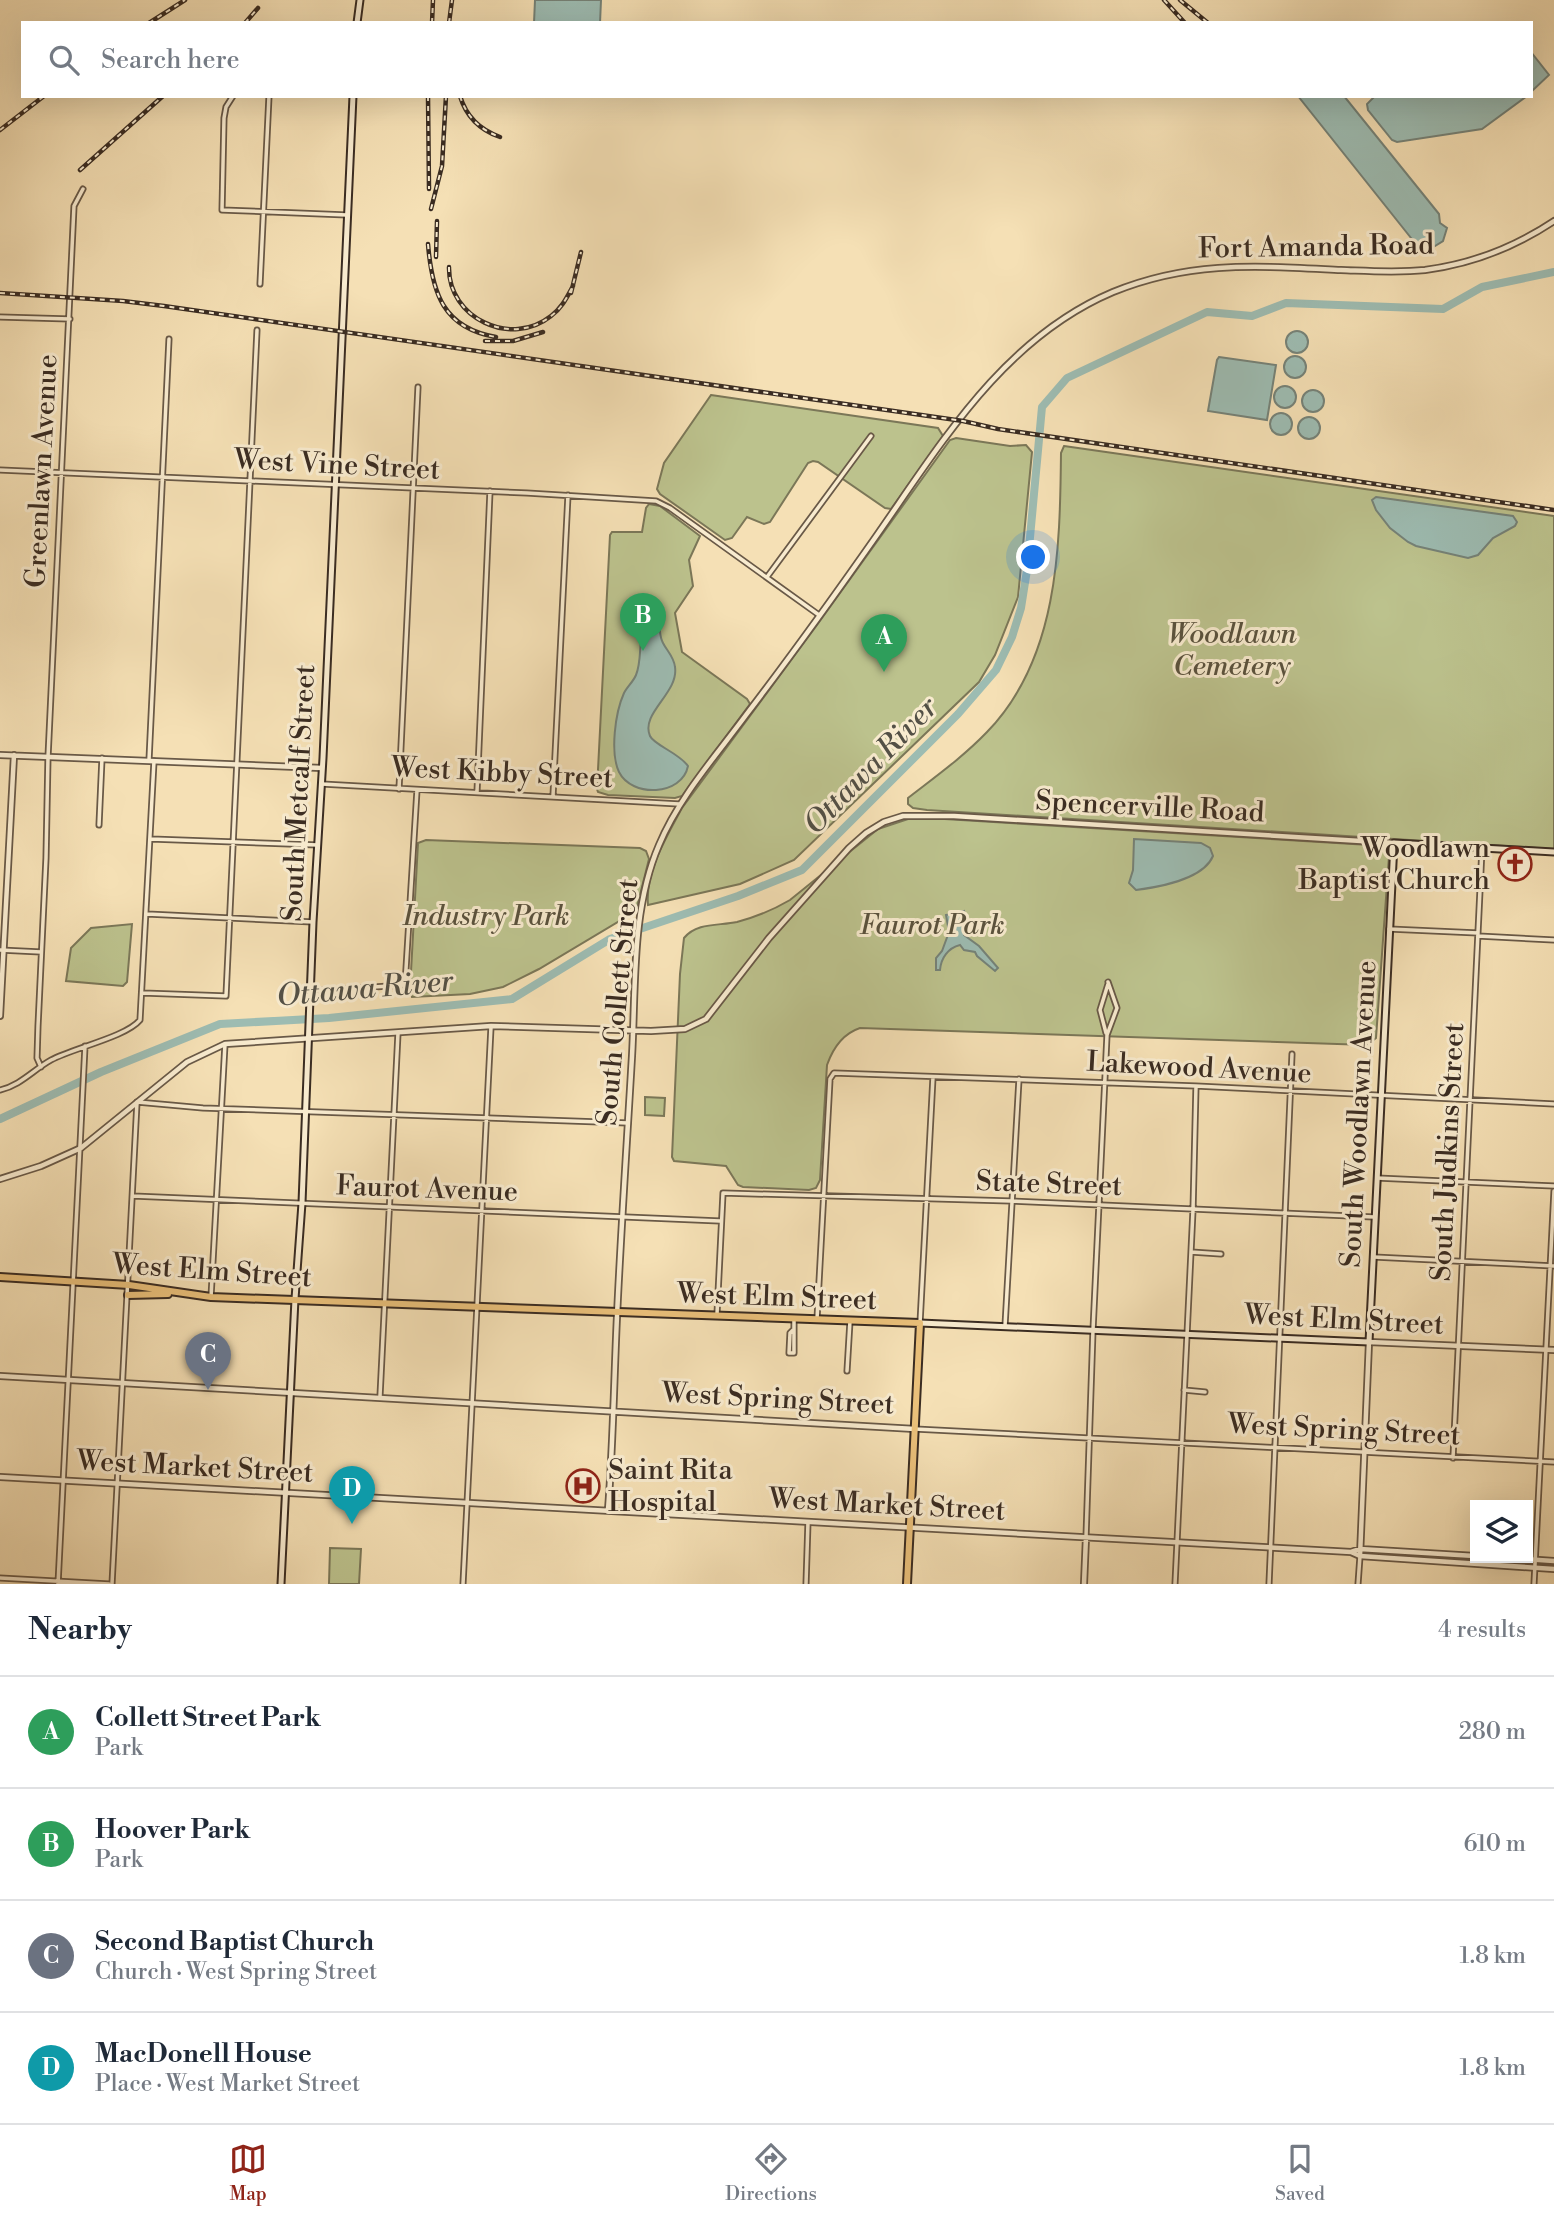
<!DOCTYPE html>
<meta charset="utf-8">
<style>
body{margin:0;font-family:"Libre Bodoni",serif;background:#f6f6f7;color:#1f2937}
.controls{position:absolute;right:21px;bottom:21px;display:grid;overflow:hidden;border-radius:0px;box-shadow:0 7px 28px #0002}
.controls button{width:63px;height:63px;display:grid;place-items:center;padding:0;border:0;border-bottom:2px solid #e0e1e3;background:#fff;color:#1f2937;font:35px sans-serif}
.you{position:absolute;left:1034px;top:558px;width:24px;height:24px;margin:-18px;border:5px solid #fff;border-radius:50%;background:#1a73e8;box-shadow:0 0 0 10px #1a73e833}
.badge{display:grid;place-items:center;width:46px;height:46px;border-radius:50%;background:#8f2418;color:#fff;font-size:23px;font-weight:700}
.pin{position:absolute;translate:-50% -58px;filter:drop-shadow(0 2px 4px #0008)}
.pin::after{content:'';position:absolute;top:37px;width:24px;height:21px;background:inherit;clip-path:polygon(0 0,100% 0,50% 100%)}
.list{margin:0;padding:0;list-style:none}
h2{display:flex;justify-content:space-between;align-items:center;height:91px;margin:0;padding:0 28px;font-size:30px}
h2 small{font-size:23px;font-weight:400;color:#747a83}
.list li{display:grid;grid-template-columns:46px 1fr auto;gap:21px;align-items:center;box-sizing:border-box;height:112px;padding:0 28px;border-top:2px solid #e0e1e3}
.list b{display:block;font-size:26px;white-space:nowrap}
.list p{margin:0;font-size:23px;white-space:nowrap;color:#747a83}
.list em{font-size:23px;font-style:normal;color:#747a83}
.icon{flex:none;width:38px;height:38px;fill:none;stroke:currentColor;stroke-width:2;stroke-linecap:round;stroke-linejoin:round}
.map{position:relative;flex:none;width:1554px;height:1584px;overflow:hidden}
.search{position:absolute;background:#fff;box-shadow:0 7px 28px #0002;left:21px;right:21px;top:21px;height:77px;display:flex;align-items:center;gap:18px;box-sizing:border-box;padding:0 24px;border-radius:0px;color:#747a83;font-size:26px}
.sheet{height:539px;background:#fff}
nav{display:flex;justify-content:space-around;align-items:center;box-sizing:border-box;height:98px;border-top:2px solid #e0e1e3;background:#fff;font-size:19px;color:#747a83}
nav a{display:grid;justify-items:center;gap:4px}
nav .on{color:#8f2418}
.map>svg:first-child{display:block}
.green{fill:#bcc28d;stroke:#7b7758;stroke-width:2}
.water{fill:#9dbcb2;stroke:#758278;stroke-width:2}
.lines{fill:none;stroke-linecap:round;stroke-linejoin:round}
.river{stroke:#9dbcb2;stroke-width:8}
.minor-casing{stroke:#695947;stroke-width:7}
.tertiary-casing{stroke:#695947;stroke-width:8}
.secondary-casing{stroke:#3a2c22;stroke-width:9}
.primary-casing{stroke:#3a2c22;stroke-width:10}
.minor{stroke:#f8ebcf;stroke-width:3.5}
.tertiary{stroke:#f8ebcf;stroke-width:4.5}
.secondary{stroke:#f8ebcf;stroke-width:5}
.primary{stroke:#eac07a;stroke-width:6}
.rail-casing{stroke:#3a2c22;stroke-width:4.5}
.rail{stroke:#f8ebcf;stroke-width:2;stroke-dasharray:5;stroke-linecap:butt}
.labels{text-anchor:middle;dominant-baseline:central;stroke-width:6;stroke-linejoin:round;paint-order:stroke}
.street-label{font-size:28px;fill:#3a2c22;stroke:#f8ebcf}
.park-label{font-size:28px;font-style:italic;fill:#5a523d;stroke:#f8ebcf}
.poi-label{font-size:28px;fill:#3a2c22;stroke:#f8ebcf;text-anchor:end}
.water-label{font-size:30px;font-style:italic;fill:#535046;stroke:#f8ebcf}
</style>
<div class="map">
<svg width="1554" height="1584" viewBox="0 0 1554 1584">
<rect width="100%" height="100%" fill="#f5e0b5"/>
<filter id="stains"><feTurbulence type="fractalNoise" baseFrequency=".00286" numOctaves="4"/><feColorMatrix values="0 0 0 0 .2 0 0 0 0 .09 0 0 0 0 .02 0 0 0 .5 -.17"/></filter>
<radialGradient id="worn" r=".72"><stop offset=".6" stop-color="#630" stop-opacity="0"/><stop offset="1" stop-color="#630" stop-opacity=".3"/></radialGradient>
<path class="green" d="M 711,395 L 938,428 L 943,436 L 891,509 L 885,508 L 818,462 L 813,461 L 808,463 L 770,522 L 764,524 L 747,517 L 732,538 L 725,540 L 660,494 L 657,489 L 664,463 Z
M 956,438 L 1010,446 L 1026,445 L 1032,452 L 1018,597 L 995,655 L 979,682 L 794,860 L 740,884 L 648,905 C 645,872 667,836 682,808 L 817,625 L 950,440 Z
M 1064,446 L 1554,516 L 1554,849 L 927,810 L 913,808 L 908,804 L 908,798 C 935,777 963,757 987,732 C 1058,659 1060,550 1061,453 Z
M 649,504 L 660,506 L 700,536 L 689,560 L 693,586 L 675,613 L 682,652 L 747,699 L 750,704 L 682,796 L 675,798 L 608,795 L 598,792 L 597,789 L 610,535 L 612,532 L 642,532 L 646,508 Z
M 928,818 L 1386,846 L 1390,849 L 1389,856 L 1376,1038 L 1367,1045 L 860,1028 C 842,1034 833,1048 827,1065 L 820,1180 L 816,1188 L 809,1190 L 743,1187 L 738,1185 L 726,1166 L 674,1161 L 672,1157 L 680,974 L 684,938 C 697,922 719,926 737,922 C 756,917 773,910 790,900 L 878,829 L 908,819 Z
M 426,840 L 640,848 L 646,851 L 649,859 L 636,911 L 539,969 L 503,987 L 470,994 L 412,997 L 410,990 L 418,843 Z
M 132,924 L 127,982 L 123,986 L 66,981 L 71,948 L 91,928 Z
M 645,1097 L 665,1098 L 664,1116 L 645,1115 Z
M 330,1548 L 361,1549 L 359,1584 L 329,1584 Z"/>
<path class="water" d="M 535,0 L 601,0 L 600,23 L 534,23 Z
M 1531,52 L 1549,75 L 1531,92 Z
M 1298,96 L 1344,96 L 1439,214 L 1440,223 L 1447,228 L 1443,241 L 1427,251 L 1419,248 Z
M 1375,96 L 1527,96 L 1482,129 L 1397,142 L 1392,140 L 1368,110 L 1367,104 Z
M1286 342a11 11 0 1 1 22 0a11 11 0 1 1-22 0Z
M1284 367a11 11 0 1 1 22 0a11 11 0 1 1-22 0Z
M 1219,357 L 1276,365 L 1267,420 L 1208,411 L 1217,360 Z
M1274 397a11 11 0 1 1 22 0a11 11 0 1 1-22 0Z
M1302 401a11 11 0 1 1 22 0a11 11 0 1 1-22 0Z
M1270 424a11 11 0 1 1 22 0a11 11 0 1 1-22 0Z
M1298 428a11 11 0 1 1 22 0a11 11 0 1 1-22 0Z
M 1376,497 L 1513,516 L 1517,522 L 1515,526 L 1493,538 L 1478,555 L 1468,558 L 1416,546 L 1408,542 L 1390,528 L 1376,510 L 1372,500 Z
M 647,618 L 655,618 C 662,625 658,634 663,643 C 667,651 674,657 675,667 C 679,693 640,713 650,736 C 654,745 679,753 688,766 C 682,796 632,798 619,772 C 610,753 615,713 624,693 C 627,687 633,682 636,675 C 643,658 637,637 647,618 Z
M 1134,839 L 1201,843 L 1210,848 L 1213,856 C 1203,880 1159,887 1136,890 L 1129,883 L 1133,870 Z
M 964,911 L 966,915 L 964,935 L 979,946 L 998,968 L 995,971 L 977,956 L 975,952 L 964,950 L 960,945 C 948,948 941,958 940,970 L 936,970 L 936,958 L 942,951 L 949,932 L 946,915 Z"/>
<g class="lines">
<path class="river" d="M 0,1119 L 101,1072 L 220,1024 L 329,1018 L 512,999 L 610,939 L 738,896 L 802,870 L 958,714 L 996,670 L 1012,637 L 1021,608 L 1027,570 L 1042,407 L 1067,378 L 1207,312 L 1252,316 L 1286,303 L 1443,309 L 1482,287 L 1554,272"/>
<defs>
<path id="minor" d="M 233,96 L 226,107 L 224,118 L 222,210 L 347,215
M 260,284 L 269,96
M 0,317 L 70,319
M 0,470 L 527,493 L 656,501 L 670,508 L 819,615
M 767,577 L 871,436
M 149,760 L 169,339
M 322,784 L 679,804
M 399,789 L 418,387
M 477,792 L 490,491
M 553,796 L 568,495
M 99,825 L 102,758
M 151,839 L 318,845
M 147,914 L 313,922
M 1389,929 L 1478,933
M 1478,936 L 1554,940
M 0,950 L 41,952
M 311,991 L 405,985 L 417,790
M 143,993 L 226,996 L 257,330
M 1106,1033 L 1100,1010 L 1108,984
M 41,1067 L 37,1058 L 38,1026 L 46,858 L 48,757 L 74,206 L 83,189
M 0,1090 C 21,1085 33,1070 51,1060 C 73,1048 126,1037 140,1020 L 154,761
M 1377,1178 L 1554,1186
M 133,1196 L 720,1221
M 1191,1252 L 1221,1254
M 1374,1257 L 1554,1266
M 211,1297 L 225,1044
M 717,1314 L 723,1193 L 1011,1201 L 1374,1217
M 817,1319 L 830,1079 L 834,1073 L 1196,1086 L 1554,1104
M 920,1323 L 933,1077
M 1005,1326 L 1019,1079
M 793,1330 L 790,1333 L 789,1353 L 794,1353 L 794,1319
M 847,1371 L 850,1321
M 1184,1390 L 1205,1392
M 380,1396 L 398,1033
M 915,1429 L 1554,1462
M 1453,1458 L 1482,848
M 1086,1537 L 1093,1330 L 1107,1035 L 1117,1008 L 1108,982
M 0,1578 L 109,1584
M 58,1584 L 85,1046
M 112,1584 L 137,1102 L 203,1108 L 628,1123
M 463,1584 L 491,1027
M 806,1584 L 808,1522
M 1175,1584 L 1193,1210 L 1196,1086
M 1269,1584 L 1292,1054
M 1358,1584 L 1360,1556
M 1534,1584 L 1554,1191"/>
<path id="tertiary" d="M 0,755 L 322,768
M 0,1016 L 14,755
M 0,1179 L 41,1166 L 81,1148 L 187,1062 L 225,1044 L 491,1026 L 651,1031 L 685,1029 L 706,1019 L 769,938 L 849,848 L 866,833 L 884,822 L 903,816 L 954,816 L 1394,843
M 0,1376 L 915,1429
M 0,1477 L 1351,1552 L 1360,1556 L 1554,1569
M 608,1510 C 613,1446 614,1380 617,1316 C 621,1229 627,1142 632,1056 C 636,987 631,910 659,845 C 679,797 715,757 746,715 C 791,656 835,595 877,535 C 942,442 1004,338 1113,292 C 1191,260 1259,266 1341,270 C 1369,271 1397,273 1425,270 C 1471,264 1515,247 1554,221
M 1351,1552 L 1360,1549 L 1475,1556
M 1360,1556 L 1369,1342 L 1554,1350
M 1510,1558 L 1554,1561
M 1084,1584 L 1086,1537"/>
<path id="secondary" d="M 357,23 L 360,0
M 920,1323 L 1369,1342 L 1394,843 L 1554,852
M 281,1584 L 295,1299 L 302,1203 L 313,922 L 323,758 L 353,96"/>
<path id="primary" d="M 0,1277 L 129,1285 L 211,1297 L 920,1323 L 907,1584
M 128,1295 L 168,1294"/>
</defs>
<use href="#minor" class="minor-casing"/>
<use href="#tertiary" class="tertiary-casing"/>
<use href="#secondary" class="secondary-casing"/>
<use href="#primary" class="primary-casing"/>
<use href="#minor" class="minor"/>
<use href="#tertiary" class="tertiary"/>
<use href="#secondary" class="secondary"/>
<use href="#primary" class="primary"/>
<defs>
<path id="rail" d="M 1164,0 L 1185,23
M 1180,0 L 1208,23
M 149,23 L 185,0
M 245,23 L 258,8
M 432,23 L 433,0
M 449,23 L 452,0
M 428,96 L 429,189
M 460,96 C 466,116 480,130 500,137
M 0,130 L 44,96
M 80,170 L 163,96
M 431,209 L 442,166 L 446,96
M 428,244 C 432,293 443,328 496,337
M 436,257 L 437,221
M 449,267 C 448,318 511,348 551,316 C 562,308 567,297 573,286
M 0,293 L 123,301 L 164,306 L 963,421 L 998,429 L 1554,510
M 571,293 L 581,252
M 485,341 L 513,341 L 543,332"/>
</defs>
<use href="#rail" class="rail-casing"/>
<use href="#rail" class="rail"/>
</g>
<defs>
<symbol id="church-ring" viewBox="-11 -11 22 22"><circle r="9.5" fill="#f8ebcf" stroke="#8f2418" stroke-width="1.5"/><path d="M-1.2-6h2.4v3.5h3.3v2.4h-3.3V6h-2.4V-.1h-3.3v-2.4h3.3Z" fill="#8f2418"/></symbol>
<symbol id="hospital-ring" viewBox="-11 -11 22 22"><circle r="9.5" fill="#f8ebcf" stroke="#8f2418" stroke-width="1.5"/><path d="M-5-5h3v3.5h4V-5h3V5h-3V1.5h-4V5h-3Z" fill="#8f2418"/></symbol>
</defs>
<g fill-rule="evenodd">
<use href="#church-ring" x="1496" y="845" width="38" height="38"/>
<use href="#hospital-ring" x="564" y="1467" width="38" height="38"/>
</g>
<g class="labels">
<g class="street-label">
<text transform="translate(1316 247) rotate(-1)">Fort Amanda Road</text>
<text transform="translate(337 465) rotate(3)">West Vine Street</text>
<text transform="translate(42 471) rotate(-87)">Greenlawn Avenue</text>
<text transform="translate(502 773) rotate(3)">West Kibby Street</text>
<text transform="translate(299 793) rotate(-87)">South Metcalf Street</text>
<text transform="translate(1150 807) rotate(3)">Spencerville Road</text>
<text transform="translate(618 1002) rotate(-85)">South Collett Street</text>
<text transform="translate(1199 1068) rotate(3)">Lakewood Avenue</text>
<text transform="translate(1359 1114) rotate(-87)">South Woodlawn Avenue</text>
<text transform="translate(1448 1152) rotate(-87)">South Judkins Street</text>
<text transform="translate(1049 1184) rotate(2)">State Street</text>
<text transform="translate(427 1189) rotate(2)">Faurot Avenue</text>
<text transform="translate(212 1271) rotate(4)">West Elm Street</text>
<text transform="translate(777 1297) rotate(2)">West Elm Street</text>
<text transform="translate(1344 1320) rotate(3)">West Elm Street</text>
<text transform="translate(778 1399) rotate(3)">West Spring Street</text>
<text transform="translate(1344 1430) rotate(3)">West Spring Street</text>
<text transform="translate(195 1467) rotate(3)">West Market Street</text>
<text transform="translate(887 1505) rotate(3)">West Market Street</text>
</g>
<g class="park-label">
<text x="1232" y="634">Woodlawn<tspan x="1232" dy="32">Cemetery</tspan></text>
<text x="486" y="916">Industry Park</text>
<text x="932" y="925">Faurot Park</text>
</g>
<g class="poi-label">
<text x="1490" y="848">Woodlawn<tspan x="1490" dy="32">Baptist Church</tspan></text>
<text x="608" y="1470" text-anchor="start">Saint Rita<tspan x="608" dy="32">Hospital</tspan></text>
</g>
<g class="water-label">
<text transform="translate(871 766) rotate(-46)">Ottawa River</text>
<text transform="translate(365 989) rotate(-5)">Ottawa River</text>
</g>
</g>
<rect width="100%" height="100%" filter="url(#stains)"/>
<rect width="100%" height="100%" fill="url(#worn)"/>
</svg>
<div class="controls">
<button><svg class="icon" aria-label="layers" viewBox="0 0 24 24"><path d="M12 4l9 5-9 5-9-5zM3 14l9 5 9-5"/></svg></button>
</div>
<div class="you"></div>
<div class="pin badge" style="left:884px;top:672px;background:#2e9e5b">A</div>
<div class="pin badge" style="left:643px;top:651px;background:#2e9e5b">B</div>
<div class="pin badge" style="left:208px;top:1390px;background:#6b7280">C</div>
<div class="pin badge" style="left:352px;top:1524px;background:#0f9aa8">D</div>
<div class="search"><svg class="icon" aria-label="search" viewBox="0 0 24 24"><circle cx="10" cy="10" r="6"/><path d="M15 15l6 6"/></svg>Search here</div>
</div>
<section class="sheet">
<h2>Nearby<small>4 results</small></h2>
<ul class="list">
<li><span class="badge" style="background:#2e9e5b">A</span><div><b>Collett Street Park</b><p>Park</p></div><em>280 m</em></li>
<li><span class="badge" style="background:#2e9e5b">B</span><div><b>Hoover Park</b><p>Park</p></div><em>610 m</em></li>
<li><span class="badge" style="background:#6b7280">C</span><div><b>Second Baptist Church</b><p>Church · West Spring Street</p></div><em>1.8 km</em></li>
<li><span class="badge" style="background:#0f9aa8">D</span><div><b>MacDonell House</b><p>Place · West Market Street</p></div><em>1.8 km</em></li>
</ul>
</section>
<nav>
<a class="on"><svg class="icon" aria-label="map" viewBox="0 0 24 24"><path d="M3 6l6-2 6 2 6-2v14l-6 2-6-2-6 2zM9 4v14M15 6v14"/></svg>Map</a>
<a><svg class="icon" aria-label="directions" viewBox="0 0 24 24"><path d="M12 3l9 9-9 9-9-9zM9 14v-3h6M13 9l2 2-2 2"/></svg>Directions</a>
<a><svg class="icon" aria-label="saved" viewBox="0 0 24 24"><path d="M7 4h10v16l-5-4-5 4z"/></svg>Saved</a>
</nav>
